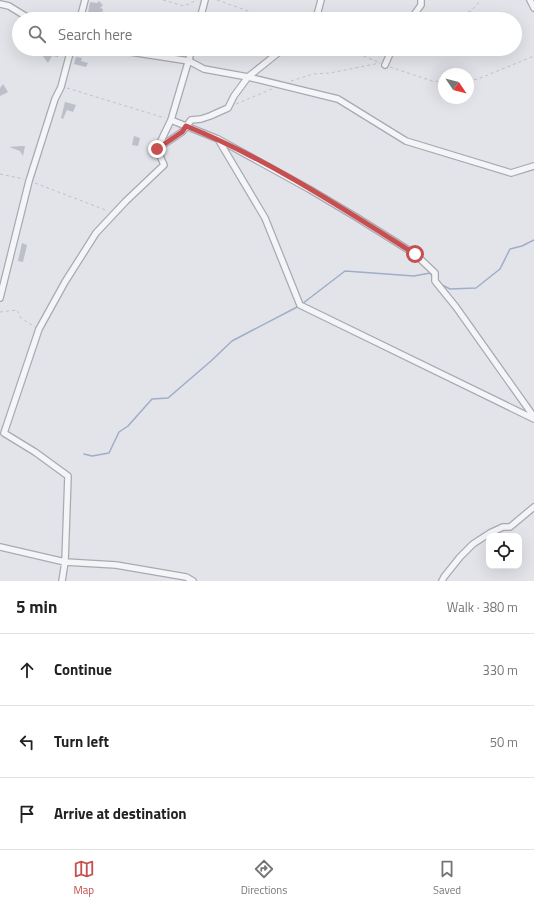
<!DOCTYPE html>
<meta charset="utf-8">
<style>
body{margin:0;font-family:"Titillium Web",sans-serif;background:#f2f2f2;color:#222}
.controls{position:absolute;right:12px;bottom:12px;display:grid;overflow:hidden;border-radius:8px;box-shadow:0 4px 16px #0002}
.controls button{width:36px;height:36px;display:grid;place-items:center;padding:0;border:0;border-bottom:1px solid #e0e0e0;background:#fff;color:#222;font:20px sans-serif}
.compass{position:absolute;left:438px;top:68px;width:36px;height:36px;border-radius:50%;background:#fff;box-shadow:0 4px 16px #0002;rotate:125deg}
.stop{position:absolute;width:12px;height:12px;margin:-9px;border:3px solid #c74f4f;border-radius:50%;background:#fff}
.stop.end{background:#c74f4f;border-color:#fff;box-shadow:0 1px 4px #0008}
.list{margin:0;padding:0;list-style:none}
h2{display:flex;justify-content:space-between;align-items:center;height:52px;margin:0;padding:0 16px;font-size:17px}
h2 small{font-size:13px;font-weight:400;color:#767676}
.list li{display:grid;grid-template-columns:26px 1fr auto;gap:12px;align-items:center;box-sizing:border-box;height:72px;padding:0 16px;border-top:1px solid #e0e0e0}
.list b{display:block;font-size:15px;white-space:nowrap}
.list em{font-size:13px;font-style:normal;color:#767676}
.icon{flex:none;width:22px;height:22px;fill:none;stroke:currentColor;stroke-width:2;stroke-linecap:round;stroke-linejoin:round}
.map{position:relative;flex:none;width:534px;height:581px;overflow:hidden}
.search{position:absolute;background:#fff;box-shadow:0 4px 16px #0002;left:12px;right:12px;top:12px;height:44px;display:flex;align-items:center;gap:10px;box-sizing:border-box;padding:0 14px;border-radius:22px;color:#767676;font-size:15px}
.sheet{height:268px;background:#fff}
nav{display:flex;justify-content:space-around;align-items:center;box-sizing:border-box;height:56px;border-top:1px solid #e0e0e0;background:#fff;font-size:11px;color:#767676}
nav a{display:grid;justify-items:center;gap:2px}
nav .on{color:#c74f4f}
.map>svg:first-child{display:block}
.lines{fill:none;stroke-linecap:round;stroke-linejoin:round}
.stream{stroke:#9fadc7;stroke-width:1.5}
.building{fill:#bdbfc9}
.street-casing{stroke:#a7aab4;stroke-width:8}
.path{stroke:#c0c2c8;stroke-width:1;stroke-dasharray:3 3;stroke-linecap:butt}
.street{stroke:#f5f5f8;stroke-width:5.5}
.route{stroke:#c74f4f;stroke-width:5}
</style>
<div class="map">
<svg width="534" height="581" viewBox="0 0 534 581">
<rect width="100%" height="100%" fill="#e2e4ea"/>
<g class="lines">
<path class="stream" d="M 440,284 L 450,289 L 476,288 L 500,269 L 510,249 L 522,246 L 534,240
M 302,304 L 345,271 L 414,276 L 430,273 L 433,277
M 84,454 L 92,456 L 109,453 L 119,432 L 128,426 L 152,399 L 168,398 L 211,361 L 232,341 L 299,306"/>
</g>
<path class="building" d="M 99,1 L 103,5 L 100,8 L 103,9 L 102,14 L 94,12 L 92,15 L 88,13 L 90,2 L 97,3 Z
M 50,49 L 60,50 L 58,57 L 52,56 L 48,63 L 42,55 L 45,52 L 47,54 Z
M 76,57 L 82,58 L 81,61 L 88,63 L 86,67 L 74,64 Z
M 3,84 L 8,92 L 0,96 L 0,88 Z
M 65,102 L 76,105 L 73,112 L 67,110 L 63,119 L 61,118 Z
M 134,136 L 140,138 L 138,146 L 132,145 Z
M 21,146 L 25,146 L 23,156 L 20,151 L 9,147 Z
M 22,243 L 27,245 L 23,262 L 18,261 Z"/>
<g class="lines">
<defs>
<path id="street" d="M 530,0 L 534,8
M 0,4 L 9,6 L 30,19
M 80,19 L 85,0
M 200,19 L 205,0
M 316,19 L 321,0
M 411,19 L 421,5 L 421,0
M 111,49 L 189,61 L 204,69 L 248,77 L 338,99 L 406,141 L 511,173 L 534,166
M 385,65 L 392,49
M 171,120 L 218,139 L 265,218 L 300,305 L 534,419
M 218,139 L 309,189 L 356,217 L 415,254 L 435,273 L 435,281 L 456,307 L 534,417
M 157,149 L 182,132 L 191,120 L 201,119 L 210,116 L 228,108 L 234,96 L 248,77 L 283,49
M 0,298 L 29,181 L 55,99 L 61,87 L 71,49
M 0,547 L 65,562 L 116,565 L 186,577 L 193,581
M 62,581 L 65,562 L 68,476 L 35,452 L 4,433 L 39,329 L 65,282 L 96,233 L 126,201 L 164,165 L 157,149 L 171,120 L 192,49
M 442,581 L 444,577 L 460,557 L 473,544 L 490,533 L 503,527 L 510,527 L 534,507"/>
</defs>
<use href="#street" class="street-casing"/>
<path class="path" d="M 163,0 L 184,6 L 197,0
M 217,0 L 271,19
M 445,19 L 471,11 L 481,0
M 347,49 L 380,63
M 396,54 L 404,49
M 390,67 L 432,81 L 444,82
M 291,81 L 313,74 L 330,73 L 380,63
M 468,81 L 478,79 L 534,56
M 67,88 L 165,118
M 236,104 L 272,89
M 0,174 L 24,179
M 35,183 L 108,211
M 0,312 L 17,310 L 21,318 L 35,327"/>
<use href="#street" class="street"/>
</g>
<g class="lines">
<path class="route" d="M 157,149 L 182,132 L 186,126 C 266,158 342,208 415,254"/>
</g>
</svg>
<div class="controls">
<button><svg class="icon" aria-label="locate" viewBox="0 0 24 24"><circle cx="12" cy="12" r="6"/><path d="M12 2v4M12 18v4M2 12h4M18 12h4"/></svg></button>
</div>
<svg class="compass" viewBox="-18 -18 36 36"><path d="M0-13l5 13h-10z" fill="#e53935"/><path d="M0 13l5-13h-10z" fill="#767676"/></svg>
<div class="stop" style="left:415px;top:254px"></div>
<div class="stop end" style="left:157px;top:149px"></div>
<div class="search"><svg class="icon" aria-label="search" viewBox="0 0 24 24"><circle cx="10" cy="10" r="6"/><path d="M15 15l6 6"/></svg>Search here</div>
</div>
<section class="sheet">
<h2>5 min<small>Walk · 380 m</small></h2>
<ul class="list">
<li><svg class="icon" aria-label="ahead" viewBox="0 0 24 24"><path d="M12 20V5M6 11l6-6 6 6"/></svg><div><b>Continue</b></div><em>330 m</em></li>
<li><svg class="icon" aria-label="left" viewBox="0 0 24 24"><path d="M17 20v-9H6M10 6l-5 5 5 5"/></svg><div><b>Turn left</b></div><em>50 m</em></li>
<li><svg class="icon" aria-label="arrive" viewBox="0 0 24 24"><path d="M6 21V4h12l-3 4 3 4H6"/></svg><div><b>Arrive at destination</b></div></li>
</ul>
</section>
<nav>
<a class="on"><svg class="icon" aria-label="map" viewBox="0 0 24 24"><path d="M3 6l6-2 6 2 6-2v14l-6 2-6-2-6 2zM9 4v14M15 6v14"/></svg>Map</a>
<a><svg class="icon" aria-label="directions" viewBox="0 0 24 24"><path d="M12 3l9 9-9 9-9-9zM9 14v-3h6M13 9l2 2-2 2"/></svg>Directions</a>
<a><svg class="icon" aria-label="saved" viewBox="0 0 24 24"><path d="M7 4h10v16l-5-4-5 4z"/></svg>Saved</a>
</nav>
